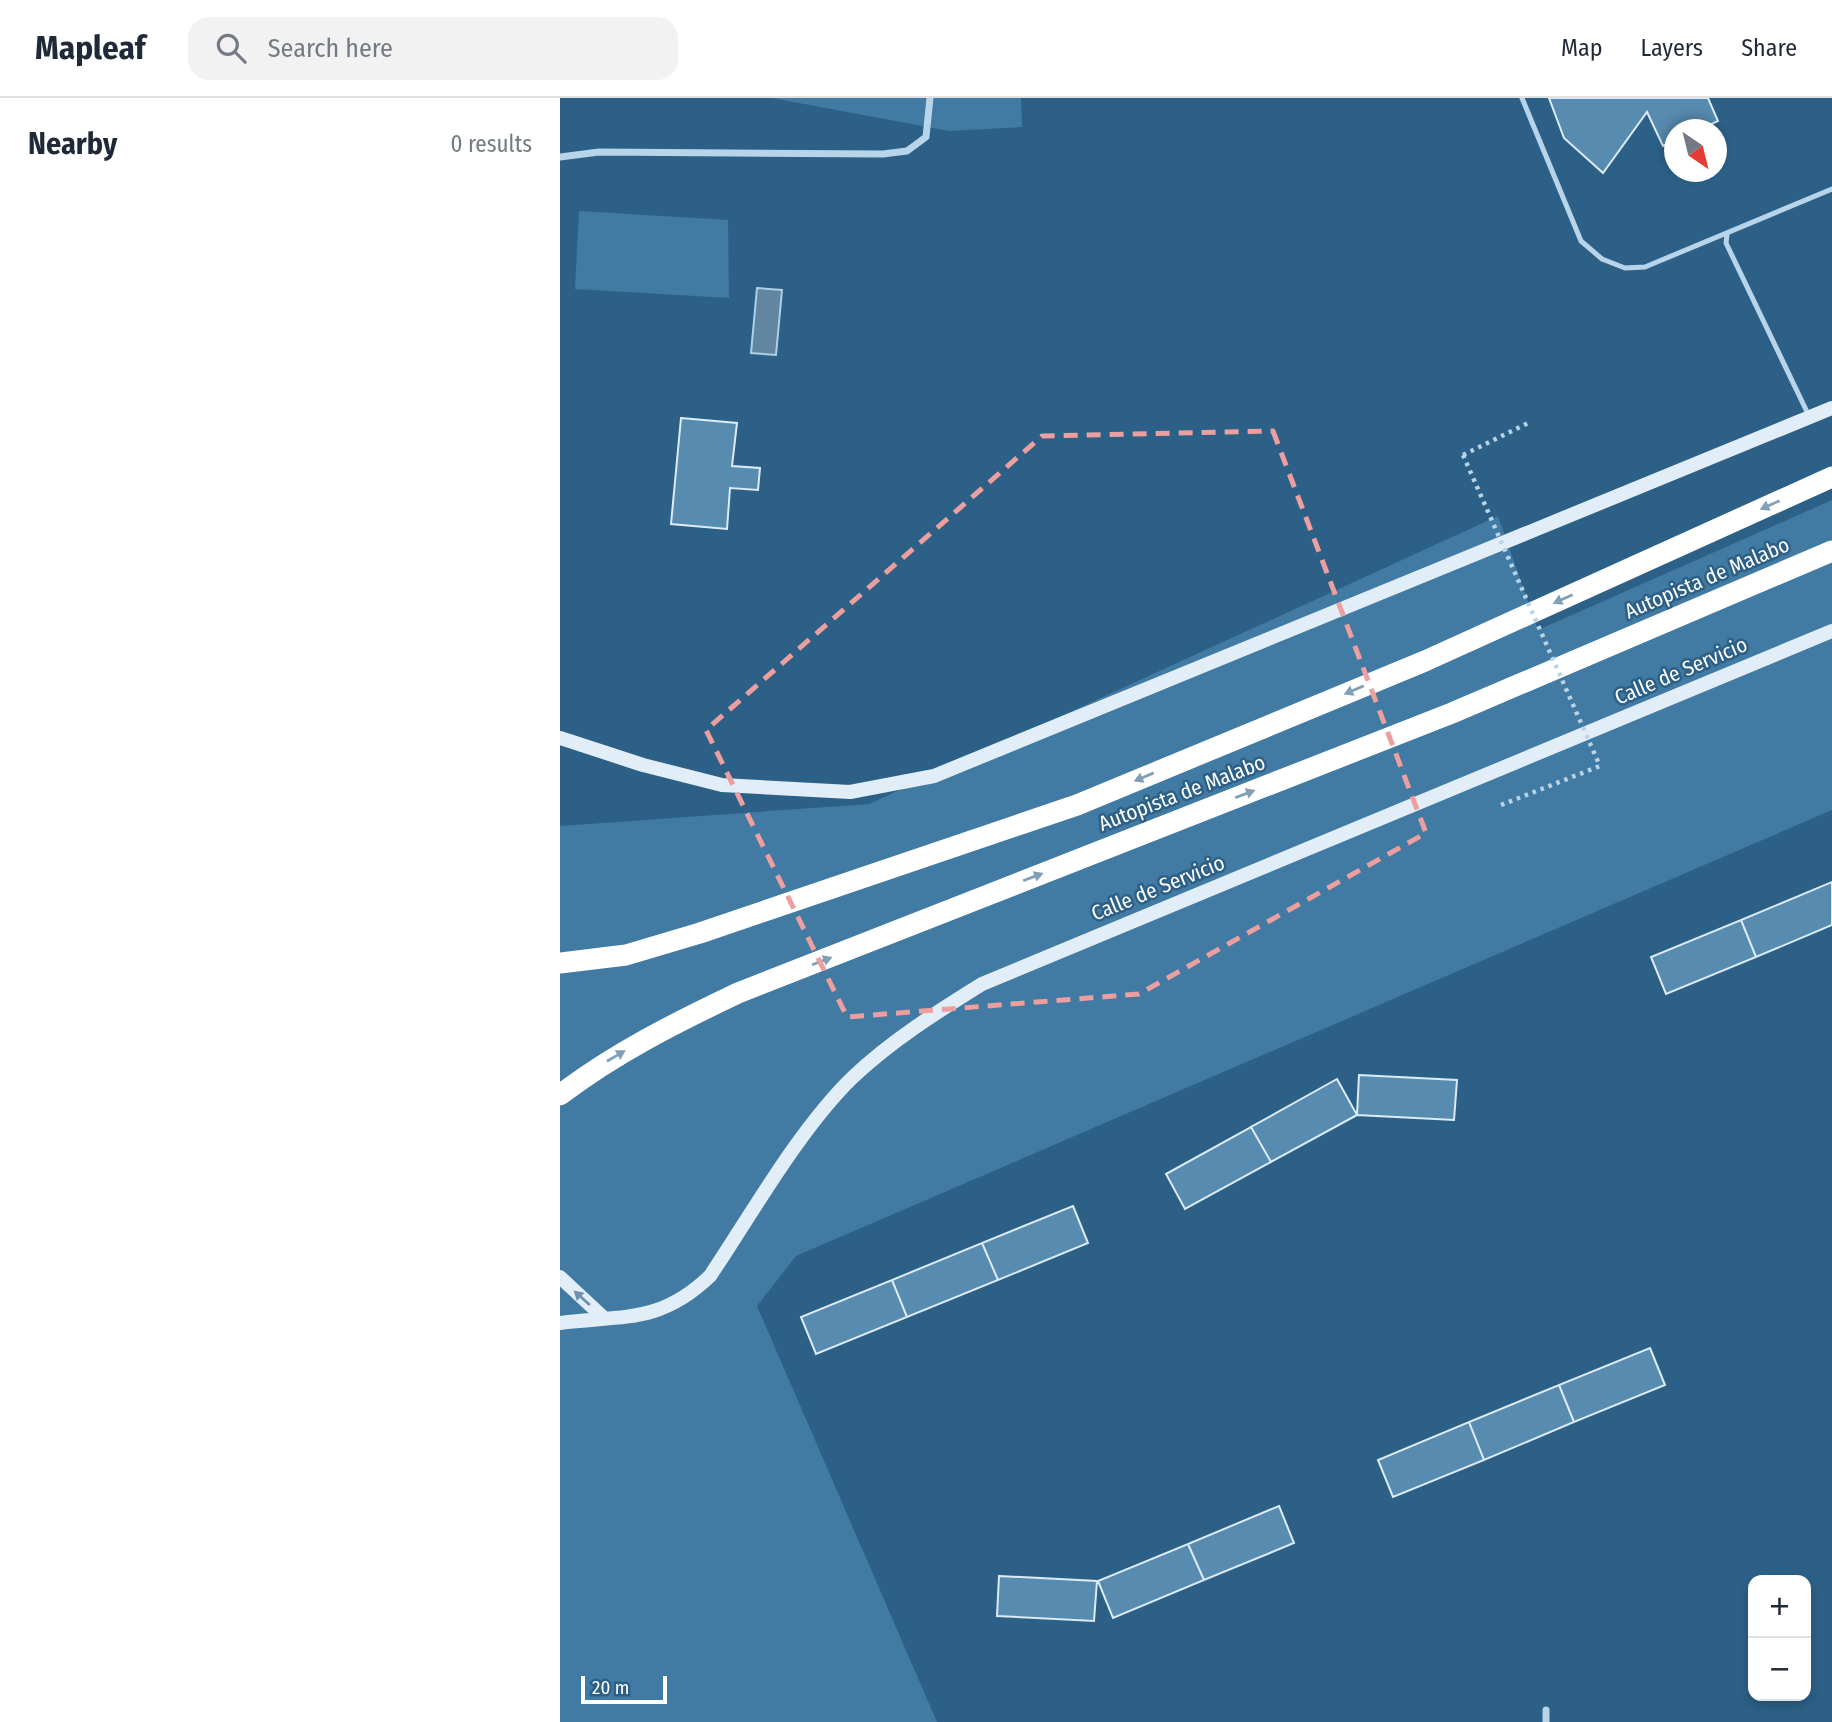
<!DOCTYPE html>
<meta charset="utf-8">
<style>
body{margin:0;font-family:"Fira Sans Condensed",sans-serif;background:#f2f2f3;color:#1f2937}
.controls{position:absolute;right:21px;bottom:21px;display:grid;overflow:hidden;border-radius:14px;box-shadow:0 4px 10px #0003}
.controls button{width:63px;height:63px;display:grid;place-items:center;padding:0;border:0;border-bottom:2px solid #e0e1e3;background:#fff;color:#1f2937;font:35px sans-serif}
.compass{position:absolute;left:1104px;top:21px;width:63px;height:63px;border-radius:50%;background:#fff;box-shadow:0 4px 10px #0003;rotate:145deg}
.scale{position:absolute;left:21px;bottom:18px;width:86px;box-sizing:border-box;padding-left:7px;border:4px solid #fff;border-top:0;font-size:19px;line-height:24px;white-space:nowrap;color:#fff;-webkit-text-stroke:5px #2c6087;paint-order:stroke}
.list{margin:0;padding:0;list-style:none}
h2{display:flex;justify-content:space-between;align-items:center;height:91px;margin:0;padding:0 28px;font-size:30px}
h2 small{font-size:23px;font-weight:400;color:#747a83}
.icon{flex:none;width:38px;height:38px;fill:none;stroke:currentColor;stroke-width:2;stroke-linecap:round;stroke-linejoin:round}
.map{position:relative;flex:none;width:1272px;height:1624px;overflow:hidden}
header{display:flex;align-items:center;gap:42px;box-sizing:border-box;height:98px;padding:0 35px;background:#fff;border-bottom:2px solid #e0e1e3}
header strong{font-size:33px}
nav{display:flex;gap:38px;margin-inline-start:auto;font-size:24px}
.search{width:490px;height:63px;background:#f2f2f3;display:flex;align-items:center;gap:18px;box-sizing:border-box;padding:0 24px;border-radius:21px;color:#747a83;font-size:26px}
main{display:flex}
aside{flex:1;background:#fff}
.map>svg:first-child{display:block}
.green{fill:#417aa3}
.water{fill:#6286a0;stroke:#add0e8;stroke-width:2}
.building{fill:#588bb0;stroke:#dcebf6;stroke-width:2}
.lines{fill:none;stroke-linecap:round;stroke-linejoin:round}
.path{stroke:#b8d4e8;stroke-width:4.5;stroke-dasharray:3.5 5;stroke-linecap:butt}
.lane{stroke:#b8d4e8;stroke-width:5}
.street{stroke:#b8d4e8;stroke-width:7}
.secondary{stroke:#e2eef7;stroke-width:14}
.highway{stroke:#fff;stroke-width:21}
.path-bridge{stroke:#b8d4e8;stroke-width:4.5;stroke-dasharray:3.5 5;stroke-linecap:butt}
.oneway{fill:#80a0b7}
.oneway2{fill:#6c92ae}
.marked{fill:none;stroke:#ed9e9e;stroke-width:5;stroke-dasharray:14 9;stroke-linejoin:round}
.labels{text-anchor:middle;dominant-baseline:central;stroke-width:5;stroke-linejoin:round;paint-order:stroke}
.street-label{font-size:21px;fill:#fff;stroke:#2c6087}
</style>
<header>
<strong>Mapleaf</strong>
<div class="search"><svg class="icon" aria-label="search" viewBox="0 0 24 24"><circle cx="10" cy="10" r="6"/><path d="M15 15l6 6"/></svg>Search here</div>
<nav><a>Map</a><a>Layers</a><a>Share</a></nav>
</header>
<main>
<aside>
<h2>Nearby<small>0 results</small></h2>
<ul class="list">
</ul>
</aside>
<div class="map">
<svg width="1272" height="1624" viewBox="0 0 1272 1624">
<rect width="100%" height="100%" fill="#2c6087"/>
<path class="green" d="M 212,0 L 461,0 L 462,29 L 389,33 Z
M 19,113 L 168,122 L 169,200 L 15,191 Z
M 1272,402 L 1272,712 L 236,1158 L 197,1208 L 377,1624 L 0,1624 L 0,728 L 309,706 L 938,418 L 978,532 Z"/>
<path class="water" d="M 197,190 L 222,192 L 216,257 L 191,255 Z"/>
<path class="building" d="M 989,0 L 1148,0 L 1158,23 L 1139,32 L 1114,32 L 1114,43 L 1103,48 L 1087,14 L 1043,75 L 1004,40 Z
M 121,320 L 177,325 L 172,368 L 200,370 L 198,392 L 170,390 L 167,431 L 111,426 Z
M 1272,784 L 1272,827 L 1196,859 L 1181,822 Z
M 1181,822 L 1196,859 L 1106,896 L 1091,859 Z
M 799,977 L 897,982 L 894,1022 L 797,1017 Z
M 777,981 L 797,1017 L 711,1064 L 691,1029 Z
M 691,1029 L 711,1064 L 625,1111 L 606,1076 Z
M 513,1108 L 528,1145 L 438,1182 L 422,1145 Z
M 422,1145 L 438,1182 L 347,1219 L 332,1182 Z
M 332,1182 L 347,1219 L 256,1256 L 241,1219 Z
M 1090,1250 L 1105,1287 L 1014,1324 L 999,1287 Z
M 999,1287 L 1014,1324 L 924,1362 L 909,1324 Z
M 909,1324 L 924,1362 L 833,1399 L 818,1362 Z
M 719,1408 L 734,1445 L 644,1482 L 628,1446 Z
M 628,1446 L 644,1482 L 553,1520 L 538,1483 Z
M 439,1478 L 537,1483 L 534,1523 L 437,1518 Z"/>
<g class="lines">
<path class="path" d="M 903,357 L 968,325
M 941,707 L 1040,668"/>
<path class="lane" d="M 962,0 L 1021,143 L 1042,161 L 1065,170 L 1085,169 L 1272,91
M 1167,137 L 1166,145 L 1249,318"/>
<path class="street" d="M 0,59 L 39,54 L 323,56 L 347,53 L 366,39 L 370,0
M 986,1612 L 986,1624"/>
<path class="secondary" d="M 0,640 L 83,667 L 162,687 L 290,694 L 374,678 L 1272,310
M 0,1179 L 44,1220
M 0,1225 C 63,1217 100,1226 150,1178 C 191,1117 240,1030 293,979 C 331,943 377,914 422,886 L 1272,533"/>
<path class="highway" d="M 0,865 L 66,857 L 140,835 L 517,707 L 865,563 L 1272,379
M 0,997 C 55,955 115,925 178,895 L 892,615 L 1272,453"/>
<path class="path-bridge" d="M 903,357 L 1040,668"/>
</g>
<defs><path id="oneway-solid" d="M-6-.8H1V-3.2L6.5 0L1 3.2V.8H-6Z" transform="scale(1.75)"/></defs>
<g class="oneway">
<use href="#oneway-solid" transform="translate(1210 407) rotate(156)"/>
<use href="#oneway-solid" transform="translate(1003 501) rotate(156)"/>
<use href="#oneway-solid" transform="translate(794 592) rotate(157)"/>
<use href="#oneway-solid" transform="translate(584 679) rotate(157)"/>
<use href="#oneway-solid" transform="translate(685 696) rotate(-21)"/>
<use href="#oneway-solid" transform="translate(473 779) rotate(-21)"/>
<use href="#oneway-solid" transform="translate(262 863) rotate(-21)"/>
<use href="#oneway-solid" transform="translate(56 958) rotate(-30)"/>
</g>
<use class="oneway2" href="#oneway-solid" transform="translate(22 1200) rotate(-138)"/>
<path class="marked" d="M 713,333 L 866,735 L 579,896 L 287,919 L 146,632 L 482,338 Z"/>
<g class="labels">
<g class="street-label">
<text transform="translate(1147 480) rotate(-23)">Autopista de Malabo</text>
<text transform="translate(1121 573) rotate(-23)">Calle de Servicio</text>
<text transform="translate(622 695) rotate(-21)">Autopista de Malabo</text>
<text transform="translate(598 790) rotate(-22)">Calle de Servicio</text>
</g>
</g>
</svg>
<div class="controls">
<button>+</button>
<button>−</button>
</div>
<svg class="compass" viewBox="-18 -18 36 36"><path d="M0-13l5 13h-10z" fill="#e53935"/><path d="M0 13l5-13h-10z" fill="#747a83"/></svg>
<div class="scale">20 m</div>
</div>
</main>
